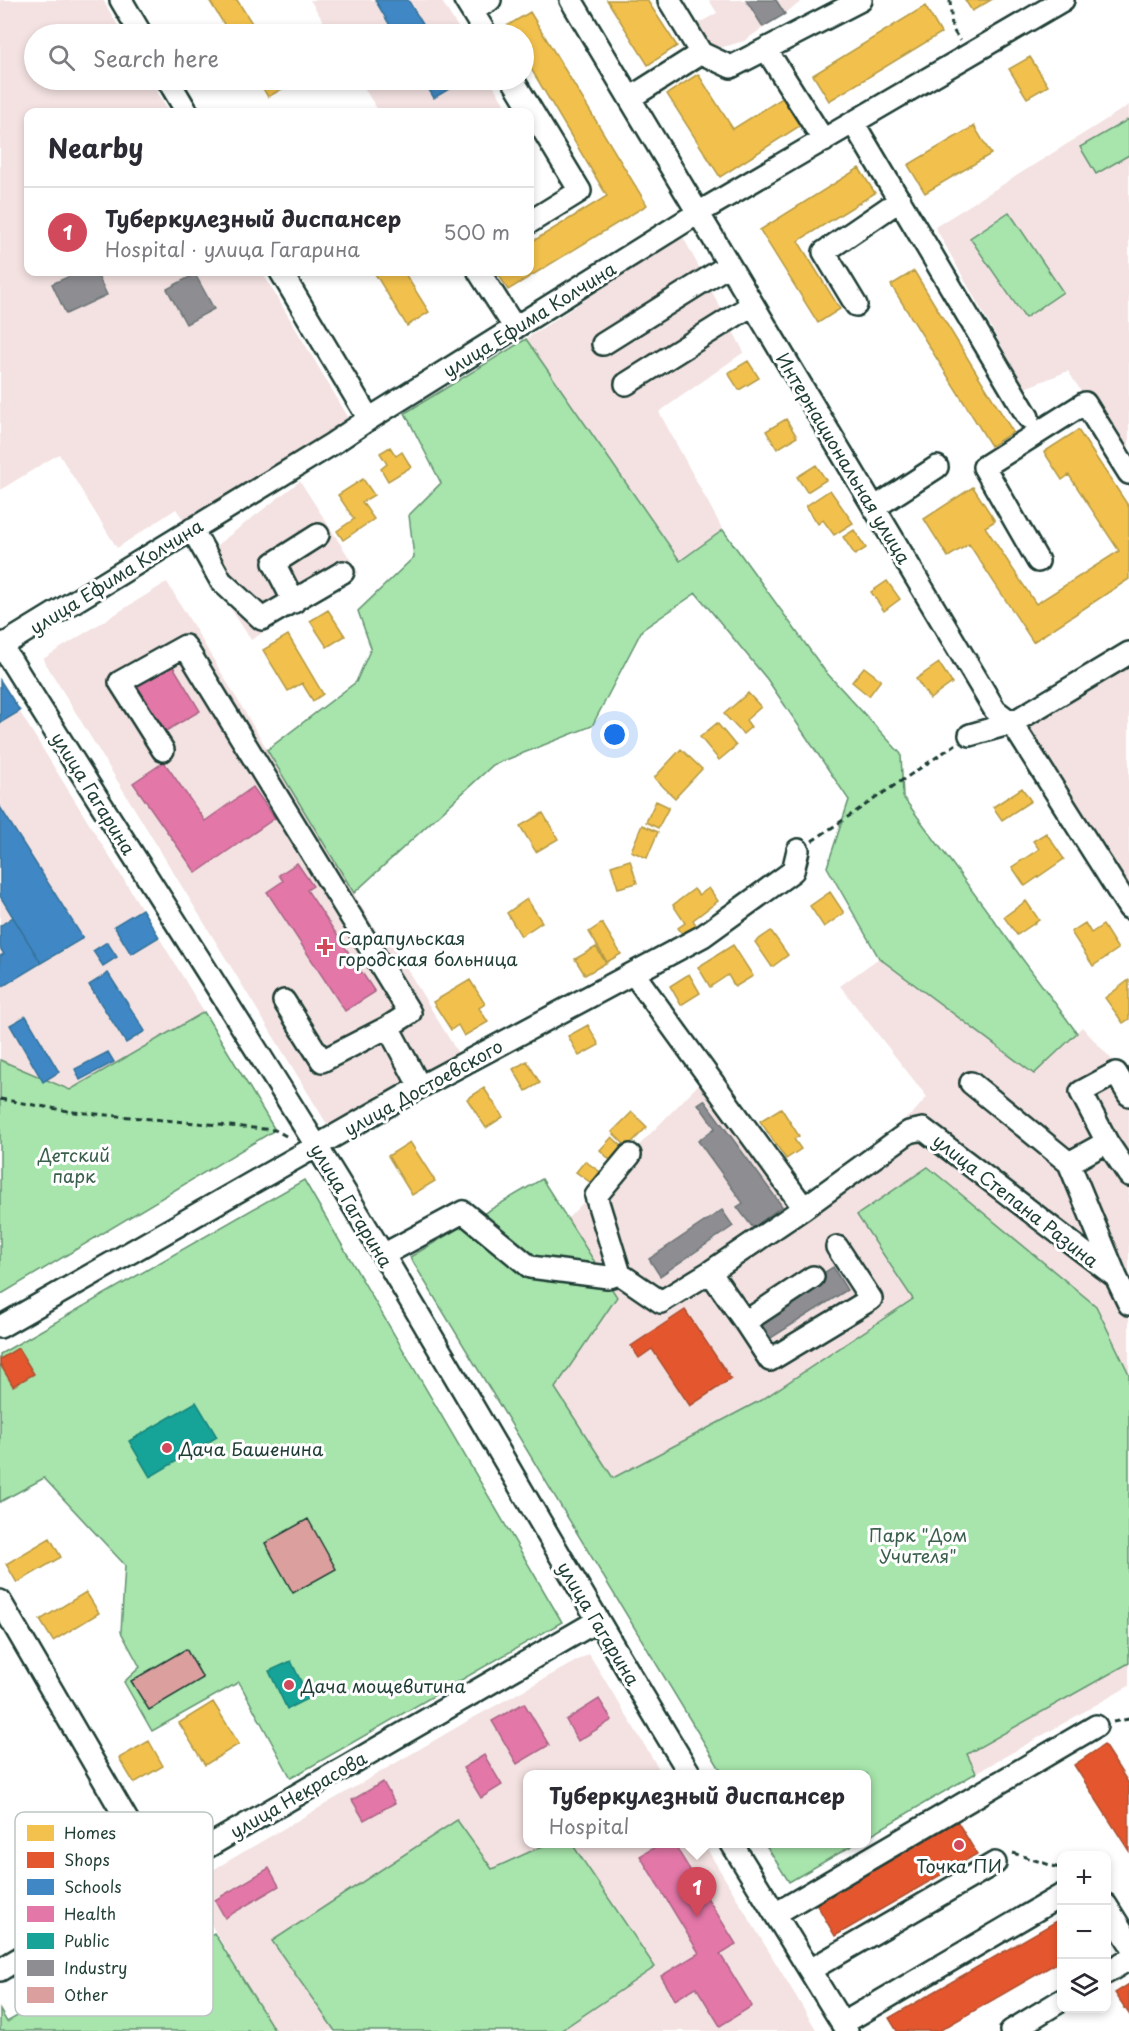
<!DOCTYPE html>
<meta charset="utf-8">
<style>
body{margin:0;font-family:"Playpen Sans",sans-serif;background:#f7f7f7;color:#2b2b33}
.controls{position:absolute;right:18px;bottom:18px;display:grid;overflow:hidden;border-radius:12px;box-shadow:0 3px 9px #0003}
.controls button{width:54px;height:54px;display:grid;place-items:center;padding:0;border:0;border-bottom:2px solid #e1e1e2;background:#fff;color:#2b2b33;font:30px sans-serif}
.you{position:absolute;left:615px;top:735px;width:21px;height:21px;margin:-15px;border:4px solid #fff;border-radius:50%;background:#1a73e8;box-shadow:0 0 0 9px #1a73e833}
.badge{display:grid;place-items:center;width:39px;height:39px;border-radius:50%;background:#d1495b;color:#fff;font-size:20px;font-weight:700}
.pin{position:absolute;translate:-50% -50px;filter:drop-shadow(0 2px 3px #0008)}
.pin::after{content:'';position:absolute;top:32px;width:21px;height:18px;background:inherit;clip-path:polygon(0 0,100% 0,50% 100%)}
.popup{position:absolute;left:523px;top:1770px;width:348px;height:78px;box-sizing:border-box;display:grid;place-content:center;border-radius:12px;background:#fff;filter:drop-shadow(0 2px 4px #0005);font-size:20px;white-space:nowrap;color:#7c7c81}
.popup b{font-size:22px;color:#2b2b33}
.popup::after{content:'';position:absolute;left:50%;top:100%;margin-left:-12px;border:12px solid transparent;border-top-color:#fff}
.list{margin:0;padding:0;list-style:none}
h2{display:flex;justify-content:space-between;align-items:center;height:78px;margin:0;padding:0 24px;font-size:26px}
h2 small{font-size:20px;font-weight:400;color:#7c7c81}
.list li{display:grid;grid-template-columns:39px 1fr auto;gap:18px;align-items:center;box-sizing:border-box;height:90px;padding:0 24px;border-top:2px solid #e1e1e2}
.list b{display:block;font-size:22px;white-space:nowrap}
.list p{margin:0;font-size:20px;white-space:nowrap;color:#7c7c81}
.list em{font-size:20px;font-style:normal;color:#7c7c81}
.icon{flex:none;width:33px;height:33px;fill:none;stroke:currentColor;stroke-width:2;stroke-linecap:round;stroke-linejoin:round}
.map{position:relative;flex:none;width:1129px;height:2031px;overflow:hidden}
.search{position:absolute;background:#fff;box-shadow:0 3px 9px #0003;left:24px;top:24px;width:510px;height:66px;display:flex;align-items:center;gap:15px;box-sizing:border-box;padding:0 21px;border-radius:33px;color:#7c7c81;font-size:22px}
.panel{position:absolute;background:#fff;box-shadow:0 3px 9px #0003;left:24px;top:108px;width:510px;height:168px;border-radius:12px}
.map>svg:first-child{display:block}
.built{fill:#f4e2e2}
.green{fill:#a7e5ac;stroke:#639170;stroke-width:1.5}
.homes{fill:#f2c14e;stroke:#b39946;stroke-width:1.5}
.shops{fill:#e4572e;stroke:#a94f30;stroke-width:1.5}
.schools{fill:#3f88c5;stroke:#35729a;stroke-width:1.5}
.health{fill:#e377a8;stroke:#a86685;stroke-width:1.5}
.public{fill:#17a398;stroke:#19847a;stroke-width:1.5}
.industry{fill:#8d8d92;stroke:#6c7576;stroke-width:1.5}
.building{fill:#dba09e;stroke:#1f3d34;stroke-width:1.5}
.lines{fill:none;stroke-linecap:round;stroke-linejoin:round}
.minor-casing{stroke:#1f3d34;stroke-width:26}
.path{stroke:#1f3d34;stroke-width:3;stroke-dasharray:6 4.5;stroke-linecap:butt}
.minor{stroke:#fff;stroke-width:21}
.poi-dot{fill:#d1495b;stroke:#fff;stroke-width:2}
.labels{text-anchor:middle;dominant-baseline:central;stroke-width:6;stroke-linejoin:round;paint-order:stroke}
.street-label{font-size:18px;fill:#1f3d34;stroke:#fff}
.poi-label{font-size:18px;fill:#1f3d34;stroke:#fff;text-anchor:start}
.park-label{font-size:18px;fill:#3a5f4c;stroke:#fff}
.key{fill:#fff;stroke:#bcc5c2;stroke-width:1.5}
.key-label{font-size:16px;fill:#1f3d34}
</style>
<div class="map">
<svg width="1129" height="2031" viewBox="0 0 1129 2031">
<rect width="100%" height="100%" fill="#fff"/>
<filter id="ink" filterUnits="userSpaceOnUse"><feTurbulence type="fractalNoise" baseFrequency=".0167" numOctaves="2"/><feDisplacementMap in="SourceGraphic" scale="12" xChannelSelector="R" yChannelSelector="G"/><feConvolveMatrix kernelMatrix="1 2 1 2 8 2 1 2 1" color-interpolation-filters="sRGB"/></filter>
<g filter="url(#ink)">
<path class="built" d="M 0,0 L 103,0 L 123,34 L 34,34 L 34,80 L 150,80 L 169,112 L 28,112 L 28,272 L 262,272 L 350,420 L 187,525 L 176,509 L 117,548 L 59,454 L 0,490 Z
M 310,0 L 441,0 L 462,34 L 331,34 Z
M 709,0 L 804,0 L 744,41 L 713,50 L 697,24 L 717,13 Z
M 359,80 L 490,80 L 509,112 L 379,112 Z
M 1129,105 L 1129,466 L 1068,371 L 1025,388 L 935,227 Z
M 682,235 L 744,352 L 659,412 L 723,530 L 680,561 L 526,339 Z
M 300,481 L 359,573 L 251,640 L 199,559 Z
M 167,582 L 381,939 L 387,936 L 459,1055 L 333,1134 L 43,659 Z
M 1129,664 L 1129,890 L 1028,726 Z
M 0,680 L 142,909 L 204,1012 L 70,1090 L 0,1060 Z
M 879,958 L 1034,1074 L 1082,1027 L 1125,1074 L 1129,1071 L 1129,1374 L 1096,1306 L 857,1215 L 914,1299 L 763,1399 L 613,1478 L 554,1388 L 617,1297 L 567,1219 L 699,1084 L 789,1205 L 913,1113 L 927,1097 L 840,986 Z
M 589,1654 L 662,1774 L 528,1774 L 528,1844 L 704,1844 L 817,2031 L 275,2031 L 187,1885 L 471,1719 Z
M 1129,1663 L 1129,1686 L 976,1773 L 967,1754 Z"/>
<path class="green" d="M 1129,119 L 1129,155 L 1096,174 L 1080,147 Z
M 1009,212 L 1063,292 L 1025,318 L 970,238 Z
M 526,339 L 680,561 L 723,530 L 825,671 L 901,754 L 903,797 L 1077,1033 L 1034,1074 L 879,958 L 827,867 L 849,800 L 767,679 L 696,593 L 642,630 L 592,726 L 493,765 L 354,893 L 267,750 L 356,682 L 371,648 L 358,611 L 414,557 L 409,515 L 441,483 L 405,413 Z
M 204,1012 L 275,1130 L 0,1295 L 0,1060 L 70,1090 Z
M 928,1167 L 1096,1306 L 1129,1374 L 1129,1663 L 967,1754 L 976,1773 L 867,1837 L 867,1774 L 723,1774 L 410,1257 L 542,1179 L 617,1297 L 555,1388 L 613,1478 L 763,1399 L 913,1299 L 857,1215 Z
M 304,1180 L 562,1622 L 291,1778 L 239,1682 L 152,1731 L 124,1682 L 140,1667 L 121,1632 L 125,1565 L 44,1478 L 0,1502 L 0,1354 Z
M 457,1820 L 492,1869 L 547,1844 L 572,1844 L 655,1967 L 560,2031 L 335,2031 L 272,1941 Z
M 765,1844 L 855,1844 L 789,1882 Z
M 214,1933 L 275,2031 L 0,2031 L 0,2010 L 7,2022 L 92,1973 L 106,1996 Z"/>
<path class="homes" d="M 209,0 L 237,0 L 259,34 L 230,34 Z
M 607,0 L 647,0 L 677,46 L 648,65 Z
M 965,0 L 991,0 L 972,11 Z
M 925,6 L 941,33 L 829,101 L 813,75 Z
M 530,12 L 647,205 L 508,290 L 497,272 L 530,272 L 530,243 L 607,196 L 524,57 L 524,34 L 510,34 L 505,27 Z
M 1030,57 L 1048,86 L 1027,98 L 1009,69 Z
M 698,74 L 733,129 L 784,97 L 801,125 L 720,177 L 667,94 Z
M 258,80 L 286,80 L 289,85 L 268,97 Z
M 974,126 L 991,154 L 925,193 L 908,165 Z
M 859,168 L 875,193 L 798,241 L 840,309 L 818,323 L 760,230 Z
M 914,271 L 1013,432 L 991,446 L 891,285 Z
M 374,272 L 404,272 L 429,312 L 407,326 Z
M 748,361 L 759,378 L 739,390 L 728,373 Z
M 786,419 L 797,437 L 777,449 L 766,431 Z
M 1078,430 L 1129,507 L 1129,579 L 1033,642 L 969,544 L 948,557 L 924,519 L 973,487 L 995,521 L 985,527 L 1036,604 L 1119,551 L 1069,475 L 1062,480 L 1044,452 Z
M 390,447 L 396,456 L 402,452 L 411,467 L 388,481 L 381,469 L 387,464 L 380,453 Z
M 816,465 L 826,480 L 807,492 L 797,477 Z
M 363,479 L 374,495 L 362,502 L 374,519 L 343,540 L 337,531 L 354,519 L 338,495 Z
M 830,490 L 853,523 L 834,535 L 823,520 L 818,524 L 806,506 Z
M 854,530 L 866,548 L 855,555 L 843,537 Z
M 887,581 L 900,599 L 884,611 L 871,592 Z
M 328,610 L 345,636 L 327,647 L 310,621 Z
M 288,635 L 323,694 L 313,701 L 302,683 L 288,691 L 263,650 Z
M 939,663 L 952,683 L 930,699 L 916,679 Z
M 864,667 L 881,680 L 869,696 L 852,682 Z
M 748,693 L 761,707 L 746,720 L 751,727 L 743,734 L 724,714 Z
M 717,723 L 736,746 L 719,760 L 700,737 Z
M 681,749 L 702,769 L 675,798 L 654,778 Z
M 1022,788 L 1031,801 L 1002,820 L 993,807 Z
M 656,801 L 669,807 L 658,828 L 646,822 Z
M 543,813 L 558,839 L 536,852 L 520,826 Z
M 642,825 L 658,832 L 647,858 L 631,851 Z
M 1046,833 L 1064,859 L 1025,886 L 1012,867 L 1039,849 L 1033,841 Z
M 630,860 L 637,883 L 618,888 L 611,866 Z
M 709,888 L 718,901 L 693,920 L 699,930 L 686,939 L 678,928 L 685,923 L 673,905 L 694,889 L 699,895 Z
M 830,892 L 844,913 L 824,927 L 810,906 Z
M 527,899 L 542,922 L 521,936 L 507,913 Z
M 1026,901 L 1039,920 L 1017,935 L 1004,917 Z
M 602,923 L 621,954 L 607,962 L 589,932 Z
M 1085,923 L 1091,933 L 1103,925 L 1118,949 L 1093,966 L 1071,932 Z
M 771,931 L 788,955 L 772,967 L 755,942 Z
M 733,945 L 753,976 L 735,987 L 728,975 L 710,987 L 698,967 Z
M 596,947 L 606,963 L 585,975 L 575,959 Z
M 689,974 L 700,993 L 681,1005 L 670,986 Z
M 470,980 L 485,1004 L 479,1008 L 488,1022 L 464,1036 L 458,1025 L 451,1030 L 433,1002 Z
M 1129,980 L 1129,1019 L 1123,1023 L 1105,998 Z
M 588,1025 L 599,1045 L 579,1056 L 568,1036 Z
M 527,1061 L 540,1083 L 526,1091 L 513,1069 Z
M 484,1088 L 503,1117 L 486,1128 L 467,1099 Z
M 781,1108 L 799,1136 L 794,1139 L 801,1149 L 786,1159 L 760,1121 Z
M 632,1112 L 647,1127 L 627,1147 L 612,1132 Z
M 612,1137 L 624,1148 L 611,1161 L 600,1150 Z
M 410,1142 L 435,1181 L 412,1195 L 388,1156 Z
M 585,1161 L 603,1174 L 594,1185 L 576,1172 Z
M 50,1538 L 61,1557 L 17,1583 L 6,1564 Z
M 86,1592 L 99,1613 L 53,1641 L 40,1620 Z
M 213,1702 L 239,1744 L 205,1765 L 179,1723 Z
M 149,1741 L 163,1766 L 134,1783 L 119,1758 Z"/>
<path class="shops" d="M 685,1310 L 731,1379 L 690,1406 L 652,1349 L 639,1358 L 631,1346 Z
M 18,1348 L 34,1374 L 13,1386 L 0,1364 L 0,1359 Z
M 1104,1745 L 1129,1784 L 1129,1851 L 1074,1765 Z
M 957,1821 L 977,1854 L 835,1936 L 816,1903 Z
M 1062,1918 L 1062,1960 L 939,2031 L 897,2031 L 889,2018 Z
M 1129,1984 L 1129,2014 L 1115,1993 Z"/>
<path class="schools" d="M 375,0 L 408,0 L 429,34 L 395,34 Z
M 423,80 L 456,80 L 459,83 L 434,98 Z
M 0,680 L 20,711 L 0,723 Z
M 0,807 L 83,938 L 41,963 L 0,896 Z
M 142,909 L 159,937 L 131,954 L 114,926 Z
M 13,917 L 41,963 L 0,988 L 0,956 L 4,954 L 0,948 L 0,926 Z
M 107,942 L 117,957 L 103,966 L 93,951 Z
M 108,973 L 145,1031 L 126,1043 L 89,985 Z
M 26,1016 L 59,1072 L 43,1082 L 10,1025 Z
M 108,1052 L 114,1062 L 80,1080 L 75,1069 Z"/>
<path class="health" d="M 168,658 L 200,711 L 161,734 L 130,682 Z
M 164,762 L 205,821 L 253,787 L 275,818 L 196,873 L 133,783 Z
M 297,863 L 313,886 L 307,890 L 375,992 L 345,1011 L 267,892 L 283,881 L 279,875 Z
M 599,1699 L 612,1720 L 578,1741 L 566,1720 Z
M 524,1703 L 549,1745 L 517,1764 L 492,1721 Z
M 484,1755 L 502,1785 L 481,1798 L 463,1768 Z
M 383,1782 L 395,1803 L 364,1820 L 352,1800 Z
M 660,1844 L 674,1844 L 736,1944 L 720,1954 L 752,2006 L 720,2026 L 696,1987 L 675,2000 L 661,1976 L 699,1953 L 640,1856 Z
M 269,1868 L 279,1886 L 225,1918 L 215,1900 Z"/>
<path class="public" d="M 196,1402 L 217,1437 L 150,1477 L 129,1441 Z
M 291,1661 L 309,1698 L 287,1709 L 269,1671 Z"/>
<path class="industry" d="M 746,0 L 776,0 L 785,14 L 763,27 Z
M 79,272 L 96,272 L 107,295 L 66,314 L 52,284 Z
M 195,274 L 214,309 L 186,324 L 167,289 Z
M 704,1100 L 782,1206 L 753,1228 L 737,1207 L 743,1203 L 698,1141 L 715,1128 L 698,1104 Z
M 722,1210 L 733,1226 L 660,1276 L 649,1259 Z
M 833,1267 L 847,1290 L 763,1343 L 749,1320 Z"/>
<path class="building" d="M 308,1519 L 336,1569 L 293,1593 L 265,1543 Z
M 186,1649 L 203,1678 L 149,1710 L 131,1681 Z
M 90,1843 L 106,1872 L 39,1910 L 25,1886 L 52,1870 L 42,1853 L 57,1845 L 64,1858 Z
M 128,1933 L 148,1966 L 112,1987 L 92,1954 Z"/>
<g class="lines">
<defs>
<path id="minor" d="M 121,0 L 141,34
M 465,0 L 486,34
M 571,0 L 995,710 L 1012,723 L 1129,908
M 669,0 L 701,53
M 472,11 L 490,0
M 766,49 L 824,141
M 168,80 L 187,112
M 513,80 L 580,191 L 530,222
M 630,98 L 701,53 L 731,67 L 861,0
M 854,124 L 1028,417
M 281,272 L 369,419
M 479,272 L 515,328
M 856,305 L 824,252 L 900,200
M 603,344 L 729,265
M 626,384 L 752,305
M 874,508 L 937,467
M 192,529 L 221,581 L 262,619 L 343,572
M 1038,561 L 984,467 L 1085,403 L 1129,473
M 294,602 L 274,563 L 318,535
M 0,643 C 126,847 258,1047 382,1253 C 486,1426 585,1602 690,1774
M 0,647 L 332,444 L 369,419 L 698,213 L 1063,0
M 970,735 L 1012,723 L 1129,653
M 163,750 L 120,682 L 185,646 L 410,1013 L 388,1027 L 420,1087
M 634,974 L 804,1208
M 284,1001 L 322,1061 L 388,1027
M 971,1083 L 1069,1163 L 1107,1142 L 1129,1175
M 1107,1142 L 1081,1092 L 1116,1073 L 1129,1095
M 630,1155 L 596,1196 L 620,1274 L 661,1302 L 710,1272
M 1069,1163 L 1116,1277
M 383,1255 L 463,1212 L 530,1267 L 608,1277 L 620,1274
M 813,1277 L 745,1322 L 710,1272 L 804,1208 L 909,1132 L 923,1129 L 1116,1277 L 1129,1304
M 745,1322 L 770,1360 L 871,1299 L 837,1247
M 0,1327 L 420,1087 L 703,936 L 793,871 L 798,850
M 0,1601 L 159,1875
M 732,1844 L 847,2031
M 1106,1905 L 1129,1942
M 775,1914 L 1096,1726
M 0,1970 L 159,1875 L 597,1621
M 810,1970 L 995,1863
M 1106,1973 L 1129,1959
M 842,2024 L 1062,1895
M 1011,2031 L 1062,2000"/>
</defs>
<use href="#minor" class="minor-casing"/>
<path class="path" d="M 950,0 L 952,28 L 960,41
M 812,841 L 956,744
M 0,1099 L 74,1112 L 275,1130 L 288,1137
M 1113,1722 L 1129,1719
M 1013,1853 L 1062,1869"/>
<use href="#minor" class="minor"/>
</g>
</g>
<g class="poi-dot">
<path d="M322 938h6v6h6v6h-6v6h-6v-6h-6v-6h6z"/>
<circle cx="167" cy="1448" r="6"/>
<circle cx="289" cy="1685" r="6"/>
<circle cx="959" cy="1845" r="6"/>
</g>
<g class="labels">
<g class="street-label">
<text transform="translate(529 319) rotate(-32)">улица Ефима Колчина</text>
<text transform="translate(844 458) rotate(59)">Интернациональная улица</text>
<text transform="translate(116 576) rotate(-32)">улица Ефима Колчина</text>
<text transform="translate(94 793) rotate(58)">улица Гагарина</text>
<text transform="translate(423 1087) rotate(-29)">улица Достоевского</text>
<text transform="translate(1016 1200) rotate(38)">улица Степана Разина</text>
<text transform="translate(352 1205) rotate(59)">улица Гагарина</text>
<text transform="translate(599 1623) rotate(59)">улица Гагарина</text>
<text transform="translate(298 1794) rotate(-30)">улица Некрасова</text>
</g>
<g class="poi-label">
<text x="338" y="937">Сарапульская<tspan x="338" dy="21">городская больница</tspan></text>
<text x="179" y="1448">Дача Башенина</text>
<text x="301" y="1685">Дача мощевитина</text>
<text x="959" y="1865" text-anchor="middle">Точка ПИ</text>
</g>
<g class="park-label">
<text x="74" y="1154">Детский<tspan x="74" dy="21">парк</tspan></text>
<text x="918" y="1534">Парк "Дом<tspan x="918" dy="21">Учителя"</tspan></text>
</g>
</g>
<rect x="15" y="1812" width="198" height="204" rx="9" class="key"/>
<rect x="27" y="1825" width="27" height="16" fill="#f2c14e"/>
<rect x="27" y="1852" width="27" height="16" fill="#e4572e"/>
<rect x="27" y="1879" width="27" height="16" fill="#3f88c5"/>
<rect x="27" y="1906" width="27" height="16" fill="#e377a8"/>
<rect x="27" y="1933" width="27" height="16" fill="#17a398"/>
<rect x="27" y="1960" width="27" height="16" fill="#8d8d92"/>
<rect x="27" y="1987" width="27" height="16" fill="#dba09e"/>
<g class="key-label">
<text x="64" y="1839">Homes</text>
<text x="64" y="1866">Shops</text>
<text x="64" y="1893">Schools</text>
<text x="64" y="1920">Health</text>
<text x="64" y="1947">Public</text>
<text x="64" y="1974">Industry</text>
<text x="64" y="2001">Other</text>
</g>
</svg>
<div class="controls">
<button>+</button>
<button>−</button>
<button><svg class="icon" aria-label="layers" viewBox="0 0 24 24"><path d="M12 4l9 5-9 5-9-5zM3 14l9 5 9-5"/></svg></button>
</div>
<div class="you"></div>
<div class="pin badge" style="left:697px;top:1917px">1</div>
<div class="popup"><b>Туберкулезный диспансер</b>Hospital</div>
<div class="search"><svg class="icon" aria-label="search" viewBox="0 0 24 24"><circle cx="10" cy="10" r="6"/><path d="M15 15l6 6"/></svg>Search here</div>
<section class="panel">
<h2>Nearby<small></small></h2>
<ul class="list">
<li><span class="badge">1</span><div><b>Туберкулезный диспансер</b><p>Hospital · улица Гагарина</p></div><em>500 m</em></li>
</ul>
</section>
</div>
